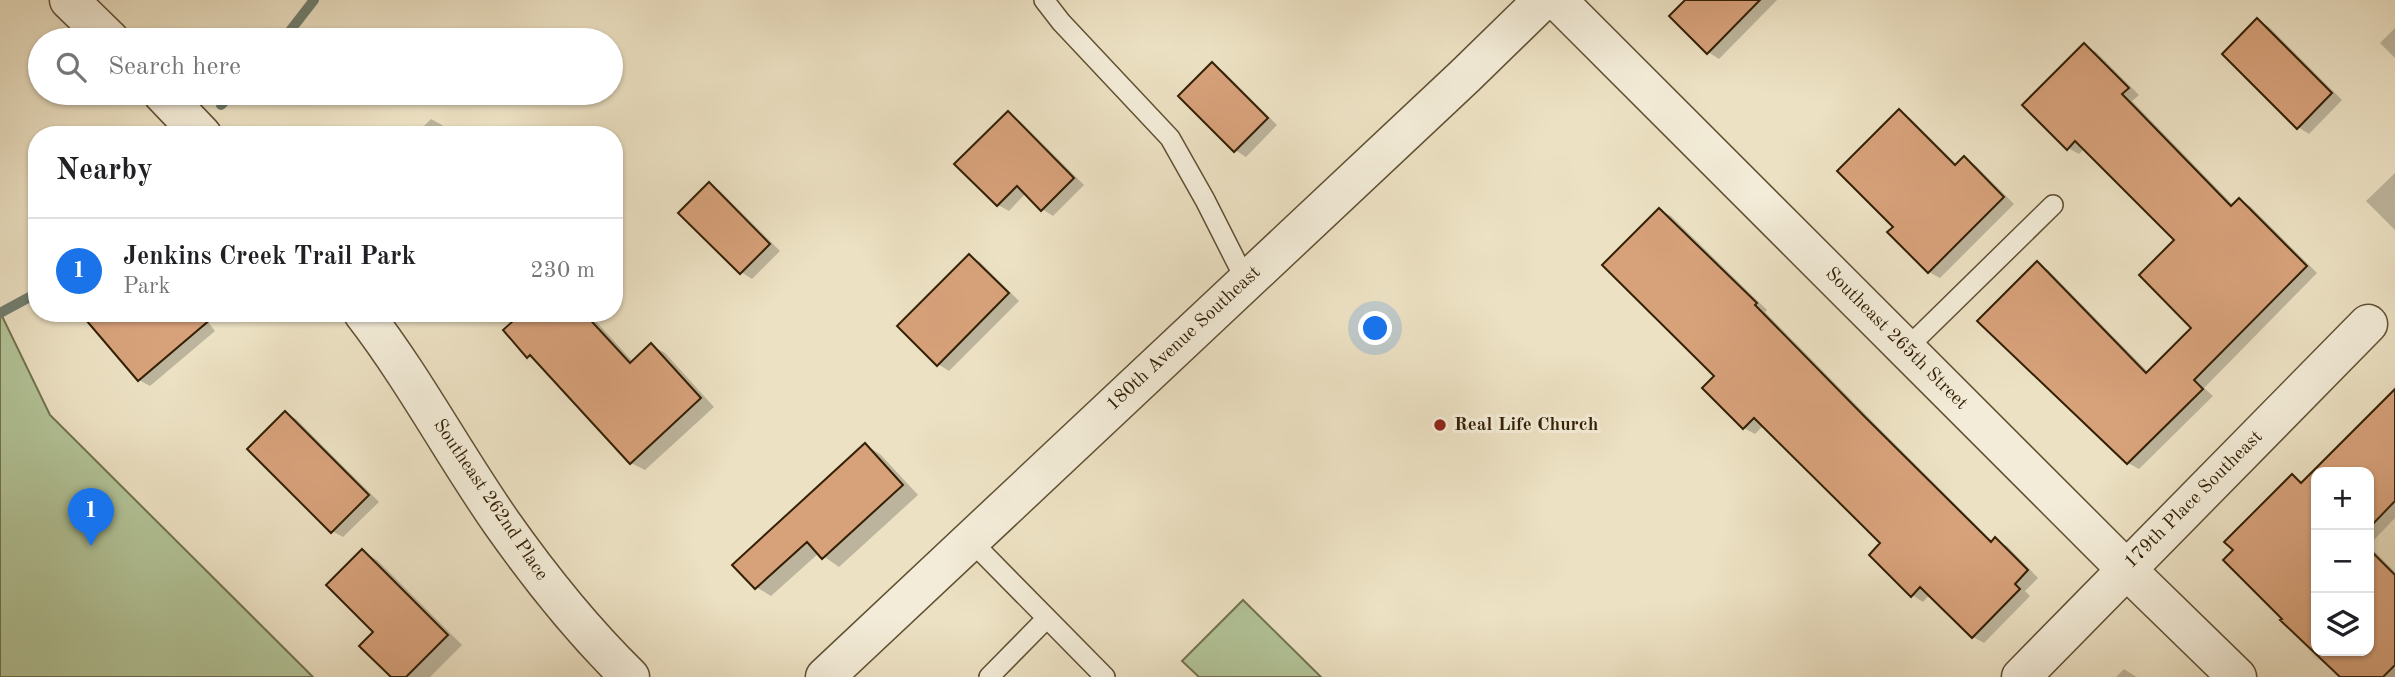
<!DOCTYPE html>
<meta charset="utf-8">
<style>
body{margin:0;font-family:"Old Standard TT",serif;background:#f2f2f2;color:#202124}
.controls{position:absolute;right:21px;bottom:21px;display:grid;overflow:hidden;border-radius:14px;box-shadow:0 2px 5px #0004}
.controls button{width:63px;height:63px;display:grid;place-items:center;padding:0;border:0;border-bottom:2px solid #e0e0e0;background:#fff;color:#202124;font:35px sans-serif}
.you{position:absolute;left:1376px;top:329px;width:24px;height:24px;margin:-18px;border:5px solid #fff;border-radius:50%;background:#1a73e8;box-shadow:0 0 0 10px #1a73e833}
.badge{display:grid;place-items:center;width:46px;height:46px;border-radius:50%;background:#1a73e8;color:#fff;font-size:23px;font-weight:700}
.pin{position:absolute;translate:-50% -58px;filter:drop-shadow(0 2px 4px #0008)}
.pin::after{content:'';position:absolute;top:37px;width:24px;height:21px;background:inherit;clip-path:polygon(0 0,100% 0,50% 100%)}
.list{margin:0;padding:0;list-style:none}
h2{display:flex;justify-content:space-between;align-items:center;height:91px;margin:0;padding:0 28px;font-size:30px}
h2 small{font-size:23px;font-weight:400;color:#757577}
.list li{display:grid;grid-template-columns:46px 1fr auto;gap:21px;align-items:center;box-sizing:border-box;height:105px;padding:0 28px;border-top:2px solid #e0e0e0}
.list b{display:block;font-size:26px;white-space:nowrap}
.list p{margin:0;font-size:23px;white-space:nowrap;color:#757577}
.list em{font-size:23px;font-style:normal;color:#757577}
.icon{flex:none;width:38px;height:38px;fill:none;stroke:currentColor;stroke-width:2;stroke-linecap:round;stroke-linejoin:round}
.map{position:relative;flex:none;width:2395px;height:677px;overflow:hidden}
.search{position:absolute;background:#fff;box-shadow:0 2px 5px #0004;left:28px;top:28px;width:595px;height:77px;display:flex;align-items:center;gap:18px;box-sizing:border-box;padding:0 24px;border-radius:38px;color:#757577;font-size:26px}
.panel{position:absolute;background:#fff;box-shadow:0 2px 5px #0004;left:28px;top:126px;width:595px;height:196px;border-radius:28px}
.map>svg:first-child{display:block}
.green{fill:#b2c498;stroke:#72724e;stroke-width:2}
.shadow{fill:#0003}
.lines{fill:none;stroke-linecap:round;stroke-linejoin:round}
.stream{stroke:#707e70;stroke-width:10}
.building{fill:#d7a17a;stroke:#332005;stroke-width:2}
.service-casing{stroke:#615034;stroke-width:22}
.minor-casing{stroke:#615034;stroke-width:41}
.tertiary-casing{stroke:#615034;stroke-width:41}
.service{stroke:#f3ecd8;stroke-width:19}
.minor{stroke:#f3ecd8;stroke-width:38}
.tertiary{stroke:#f3ecd8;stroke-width:38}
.poi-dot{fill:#8f2418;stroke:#f3ecd8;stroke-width:2.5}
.labels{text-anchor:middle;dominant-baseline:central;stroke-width:6;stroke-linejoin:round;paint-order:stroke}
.street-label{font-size:19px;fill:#332005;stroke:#f3ecd8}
.poi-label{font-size:19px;font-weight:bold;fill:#332005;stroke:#f3ecd8;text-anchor:start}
</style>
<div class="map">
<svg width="2395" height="677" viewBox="0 0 2395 677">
<rect width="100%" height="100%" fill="#ece1c3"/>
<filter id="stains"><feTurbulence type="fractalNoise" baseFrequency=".00286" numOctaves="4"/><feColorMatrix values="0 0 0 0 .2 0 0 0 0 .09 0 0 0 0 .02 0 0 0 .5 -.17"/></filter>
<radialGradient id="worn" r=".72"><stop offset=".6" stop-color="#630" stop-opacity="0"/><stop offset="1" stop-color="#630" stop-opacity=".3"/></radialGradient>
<path class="green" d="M 0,312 L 50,415 L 313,677 L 0,677 Z
M 1243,600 L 1321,677 L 1199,677 L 1182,661 Z"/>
<path class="shadow" d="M 1688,0 L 1777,0 L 1719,59 L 1708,52 Z
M 2258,20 L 2269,27 L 2342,100 L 2309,134 L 2298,127 Z
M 2395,28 L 2395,58 L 2380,43 Z
M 2084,45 L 2096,52 L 2139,95 L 2132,101 L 2234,206 L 2239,200 L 2250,206 L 2317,273 L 2204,388 L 2213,396 L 2139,469 L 2128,463 L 1979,321 L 2037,264 L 2048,270 L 2149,373 L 2194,328 L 2177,240 L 2085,148 L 2079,154 L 2068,148 Z
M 1212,64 L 1223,71 L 1277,125 L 1246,157 L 1235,150 Z
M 1899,111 L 1910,118 L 1957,165 L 1964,158 L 1975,165 L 2014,204 L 1940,278 L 1929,272 L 1896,227 Z
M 1008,113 L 1019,120 L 1084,185 L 1053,216 L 1042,209 L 1026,193 L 1009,211 L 998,205 Z
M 431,119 L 442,125 L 451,135 L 415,135 Z
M 2395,173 L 2395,230 L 2366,201 Z
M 709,184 L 720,191 L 780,251 L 752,279 L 741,272 Z
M 1660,210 L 1671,216 L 1767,310 L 1765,312 L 1876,425 L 1993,542 L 1995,540 L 2007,546 L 2038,578 L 2025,591 L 2030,596 L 1984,643 L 1973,637 L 1930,594 L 1923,602 L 1912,595 L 1883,543 L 1764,425 L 1755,434 L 1744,428 L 1705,388 L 1717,376 Z
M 969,256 L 980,262 L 1019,301 L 949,371 L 938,364 Z
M 201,313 L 215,331 L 150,386 L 139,380 Z
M 513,313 L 598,313 L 594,319 L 633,362 L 651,345 L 665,353 L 714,407 L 645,470 L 631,463 L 538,362 L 528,356 L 518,319 Z
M 2395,390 L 2395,518 L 2369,545 L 2369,472 L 2316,472 L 2316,651 L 2369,651 L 2369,546 L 2395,572 L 2395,677 L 2342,677 L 2315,650 L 2292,476 L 2304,483 Z
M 285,413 L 296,419 L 379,502 L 343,537 L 332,531 Z
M 865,445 L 880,454 L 918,495 L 839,567 L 819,553 L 771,596 L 756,587 Z
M 362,551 L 377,560 L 462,645 L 430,677 L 393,677 L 375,632 Z
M 2124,669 L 2135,676 L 2137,677 L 2116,677 Z"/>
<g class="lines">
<path class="stream" d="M 283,40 L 314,0
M 221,105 L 233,93
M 0,313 L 37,293"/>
</g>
<path class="building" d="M 1685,0 L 1760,0 L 1707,54 L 1669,16 Z
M 2257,18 L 2332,93 L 2297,129 L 2222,54 Z
M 2084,43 L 2129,88 L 2122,94 L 2231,206 L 2239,198 L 2307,266 L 2194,380 L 2203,389 L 2127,464 L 1977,321 L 2037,261 L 2146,373 L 2191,328 L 2139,275 L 2174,240 L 2075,141 L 2067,150 L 2022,105 Z
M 1212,62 L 1268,118 L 1234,152 L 1178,96 Z
M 1899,109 L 1955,165 L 1964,156 L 2004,197 L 1928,273 L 1887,232 L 1893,227 L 1837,171 Z
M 1008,111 L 1074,178 L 1041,211 L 1017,186 L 997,206 L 954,164 Z
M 709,182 L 770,244 L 740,274 L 678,213 Z
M 1659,208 L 1757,303 L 1755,305 L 1865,417 L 1991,542 L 1995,537 L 2028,570 L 2015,584 L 2020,589 L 1972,638 L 1920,587 L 1911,597 L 1869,555 L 1880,543 L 1754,418 L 1743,429 L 1702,388 L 1714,376 L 1602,265 Z
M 969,254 L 1009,293 L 937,366 L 897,326 Z
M 80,313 L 218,313 L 138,381 Z
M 522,313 L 584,313 L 630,363 L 651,343 L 701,398 L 630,464 L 530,355 L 527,358 L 503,330 Z
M 2395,389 L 2395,501 L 2369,528 L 2369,472 L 2316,472 L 2316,651 L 2369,651 L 2369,549 L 2395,575 L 2395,665 L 2383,677 L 2340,677 L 2280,620 L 2282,619 L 2223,560 L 2233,550 L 2224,542 L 2292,474 L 2301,483 Z
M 285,411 L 369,495 L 331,533 L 247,449 Z
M 865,443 L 903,485 L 822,559 L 807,542 L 755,589 L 732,565 Z
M 362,549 L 448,635 L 406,677 L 391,677 L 359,646 L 373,632 L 326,585 Z"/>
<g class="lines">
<defs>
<path id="service" d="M 1044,0 L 1061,22 L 1170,138 L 1205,200 L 1246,281
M 1906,349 L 2053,205
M 970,540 L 1105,677
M 989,677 L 1047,618"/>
<path id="minor" d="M 1557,0 L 2126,569 L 2237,677
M 2021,677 L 2368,324"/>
<path id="tertiary" d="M 69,0 L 110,40
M 162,93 L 202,135
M 363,313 C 414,379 453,453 501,522 C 539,576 582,630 630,677
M 825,677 L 1465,76 L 1543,0"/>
</defs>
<use href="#service" class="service-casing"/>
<use href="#minor" class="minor-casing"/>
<use href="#tertiary" class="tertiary-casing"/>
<use href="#service" class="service"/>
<use href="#minor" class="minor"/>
<use href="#tertiary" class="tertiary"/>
</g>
<circle class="poi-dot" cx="1440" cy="425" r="7"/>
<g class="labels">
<g class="street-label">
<text transform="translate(1184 339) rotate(-43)">180th Avenue Southeast</text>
<text transform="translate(1896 339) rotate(45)">Southeast 265th Street</text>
<text transform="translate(490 500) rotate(56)">Southeast 262nd Place</text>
<text transform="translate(2194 500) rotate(-45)">179th Place Southeast</text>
</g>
<g class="poi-label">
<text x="1454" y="425">Real Life Church</text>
</g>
</g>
<rect width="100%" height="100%" filter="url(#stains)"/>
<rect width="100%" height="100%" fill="url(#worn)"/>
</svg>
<div class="controls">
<button>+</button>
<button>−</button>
<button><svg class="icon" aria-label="layers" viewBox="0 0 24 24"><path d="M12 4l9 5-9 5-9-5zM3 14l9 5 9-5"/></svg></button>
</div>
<div class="you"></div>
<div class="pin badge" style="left:91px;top:546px">1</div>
<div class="search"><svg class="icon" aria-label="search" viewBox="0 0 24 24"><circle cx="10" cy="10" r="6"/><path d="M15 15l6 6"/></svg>Search here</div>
<section class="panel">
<h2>Nearby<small></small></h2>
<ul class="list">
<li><span class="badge">1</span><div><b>Jenkins Creek Trail Park</b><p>Park</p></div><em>230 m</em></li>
</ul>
</section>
</div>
